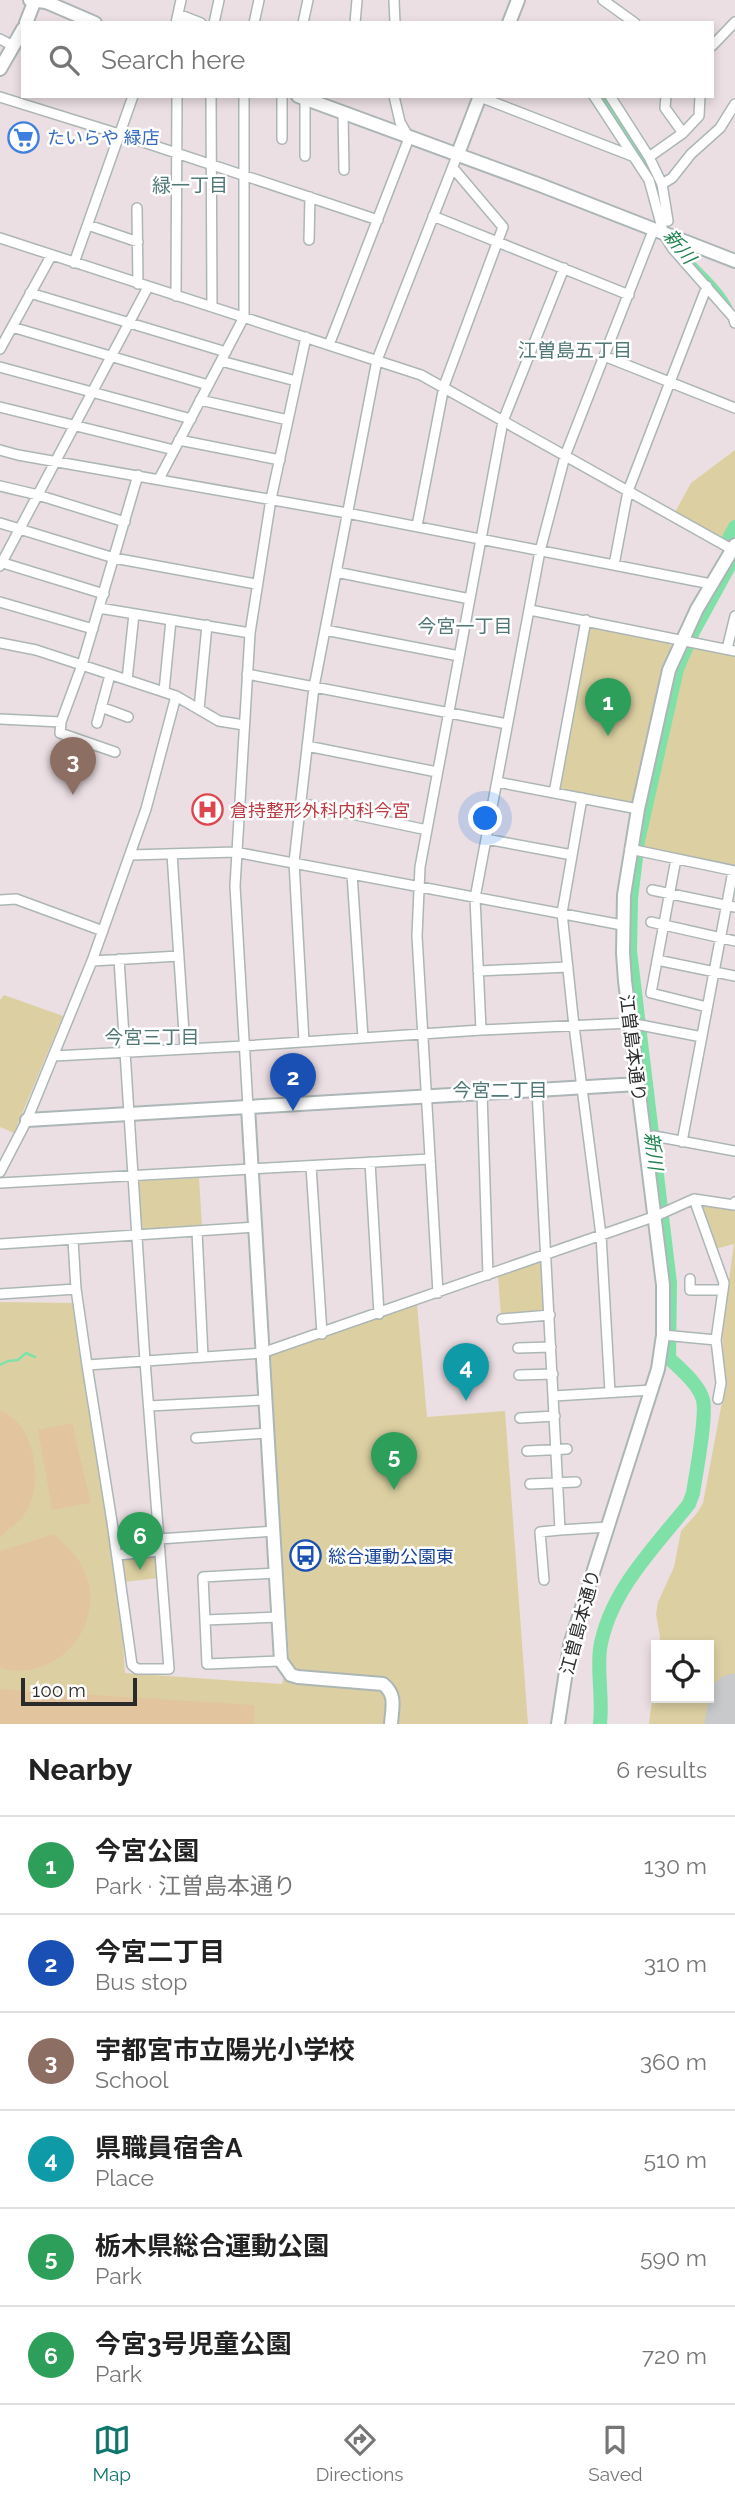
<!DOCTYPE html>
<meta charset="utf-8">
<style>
body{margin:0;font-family:Raleway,"Noto Sans JP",sans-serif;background:#f6f6f6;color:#222}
.controls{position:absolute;right:21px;bottom:21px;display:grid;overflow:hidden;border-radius:0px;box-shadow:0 4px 10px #0003}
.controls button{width:63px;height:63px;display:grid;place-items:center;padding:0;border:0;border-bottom:2px solid #e0e0e0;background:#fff;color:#222;font:35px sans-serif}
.scale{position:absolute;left:21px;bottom:18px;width:116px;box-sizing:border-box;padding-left:7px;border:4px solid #2b2b2b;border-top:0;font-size:19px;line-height:24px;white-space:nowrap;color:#2b2b2b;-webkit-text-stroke:5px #fff;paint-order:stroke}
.you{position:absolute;left:486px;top:819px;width:24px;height:24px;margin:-18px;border:5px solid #fff;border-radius:50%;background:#1a73e8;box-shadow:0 0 0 10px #1a73e833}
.badge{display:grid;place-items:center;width:46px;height:46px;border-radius:50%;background:#0f766e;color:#fff;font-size:23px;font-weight:700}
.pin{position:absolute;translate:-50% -58px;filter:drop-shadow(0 2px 4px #0008)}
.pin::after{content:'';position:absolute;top:37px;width:24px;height:21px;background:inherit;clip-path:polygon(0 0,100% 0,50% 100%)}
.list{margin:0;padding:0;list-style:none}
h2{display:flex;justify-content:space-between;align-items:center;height:91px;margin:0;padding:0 28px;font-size:30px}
h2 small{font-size:23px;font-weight:400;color:#767676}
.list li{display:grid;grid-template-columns:46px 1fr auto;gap:21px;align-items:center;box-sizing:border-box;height:98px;padding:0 28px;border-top:2px solid #e0e0e0}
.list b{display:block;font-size:26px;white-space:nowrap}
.list p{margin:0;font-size:23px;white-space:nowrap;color:#767676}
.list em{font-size:23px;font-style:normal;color:#767676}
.icon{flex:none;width:38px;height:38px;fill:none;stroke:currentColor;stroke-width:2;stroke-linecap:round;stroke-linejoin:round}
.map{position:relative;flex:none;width:735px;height:1724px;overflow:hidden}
.search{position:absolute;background:#fff;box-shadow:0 4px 10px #0003;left:21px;right:21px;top:21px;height:77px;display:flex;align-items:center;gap:18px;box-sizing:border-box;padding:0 24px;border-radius:0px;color:#767676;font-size:26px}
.sheet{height:679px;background:#fff}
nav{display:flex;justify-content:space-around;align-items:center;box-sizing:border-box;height:98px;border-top:2px solid #e0e0e0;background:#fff;font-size:19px;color:#767676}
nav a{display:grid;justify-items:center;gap:4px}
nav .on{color:#0f766e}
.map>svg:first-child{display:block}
.green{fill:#dcd0a2}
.pitch{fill:#e2c59f}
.water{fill:#7fe1a7}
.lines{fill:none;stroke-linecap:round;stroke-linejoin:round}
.stream{stroke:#7fe1a7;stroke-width:2.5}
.river{stroke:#7fe1a7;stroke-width:14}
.runway{stroke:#c7c9cb;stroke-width:51}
.street-casing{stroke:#acb6b6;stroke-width:12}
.secondary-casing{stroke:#acb6b6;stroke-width:16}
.street{stroke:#fff;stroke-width:9}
.secondary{stroke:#fff;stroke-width:12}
.labels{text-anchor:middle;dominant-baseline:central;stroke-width:5;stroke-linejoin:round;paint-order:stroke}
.shop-label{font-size:18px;fill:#366cbe;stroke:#fff;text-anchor:start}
.health-label{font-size:18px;fill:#be3a42;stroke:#fff;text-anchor:start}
.street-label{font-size:18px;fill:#2b2b2b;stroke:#fff}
.transit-label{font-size:18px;fill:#164399;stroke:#fff;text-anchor:start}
.neighbourhood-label{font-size:19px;fill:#517776;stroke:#fff}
.water-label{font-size:19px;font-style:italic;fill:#1c824d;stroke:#fff}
</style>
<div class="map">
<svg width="735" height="1724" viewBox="0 0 735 1724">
<rect width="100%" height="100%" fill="#ebdfe3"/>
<path class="green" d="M 735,450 L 735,532 L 728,543 L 675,512 L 691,483 Z
M 596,625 L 667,640 L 671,646 L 659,685 L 634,804 L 561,791 L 559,787 L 589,629 Z
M 695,648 L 735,657 L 735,867 L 645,850 L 641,845 L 685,655 Z
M 4,995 L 63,1016 L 14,1133 L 0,1127 L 0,1000 Z
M 199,1178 L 202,1226 L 141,1230 L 138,1181 Z
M 700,1203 L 735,1208 L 735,1724 L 649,1724 L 656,1665 L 656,1698 L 709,1698 L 709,1645 L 659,1645 L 660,1637 L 656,1614 L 658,1602 L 674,1567 L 681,1531 L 697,1513 L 703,1503 L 725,1386 L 722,1330 L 734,1244 L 715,1249 Z
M 539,1261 L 544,1265 L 545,1314 L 501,1316 L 498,1277 Z
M 0,1302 L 77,1303 L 116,1541 L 125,1673 L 282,1684 L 289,1656 L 267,1357 L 417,1304 L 427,1417 L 505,1411 L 528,1724 L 0,1724 Z
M 151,1556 L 156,1560 L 158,1578 L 124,1582 L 122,1561 L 124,1559 Z"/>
<path class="pitch" d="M 0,1410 C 4,1413 10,1415 14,1419 C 37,1440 43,1489 24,1515 C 18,1523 8,1530 0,1537 Z
M 72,1423 L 91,1503 L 52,1510 L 38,1430 Z
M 54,1534 C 62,1541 70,1549 77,1558 C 104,1595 88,1645 48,1664 C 33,1671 16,1673 0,1668 L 0,1551 Z
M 0,1689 L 255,1705 L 254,1724 L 0,1724 Z"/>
<path class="water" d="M 600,96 L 604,96 L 658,178 L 663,218 L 659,218 L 655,180 Z
M 678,245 C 693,261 735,296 735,317 L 713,288 L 676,248 Z"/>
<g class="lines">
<path class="stream" d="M 0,1365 L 8,1361 L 18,1360 L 26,1353 L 35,1357"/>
<path class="river" d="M 735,527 L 728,540 L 735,549
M 600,1724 C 603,1699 597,1673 600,1649 C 609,1592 654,1548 689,1504 L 693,1493 C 696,1474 707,1416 703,1400 C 699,1384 680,1369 669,1358 L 670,1283 L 630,951 L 631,899 L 638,841 L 677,669 L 693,632 L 734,557"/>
<path class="runway" d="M 730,1724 L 735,1699"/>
<defs>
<path id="street" d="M 394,0 L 395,23
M 603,0 L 635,23
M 178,14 L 201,23
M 176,23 L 181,0
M 214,23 L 219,0
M 254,23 L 259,0
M 303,23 L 308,0
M 355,23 L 357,0
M 0,39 L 13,46
M 712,46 L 735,22
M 211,96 L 212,307
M 282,96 L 282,139
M 594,96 L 649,180 L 664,235 L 673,249 L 733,317 L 735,323
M 610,96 L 649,157 L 662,184 L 668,221
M 666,96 L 665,108 L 683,133
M 0,97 L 119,134 L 378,220
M 480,97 L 632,156
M 343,113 L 344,170
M 305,156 L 305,99
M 649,157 L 683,133 L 699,116 L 700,96
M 662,184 L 672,178 L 691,154 L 720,128 L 735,104
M 137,208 L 138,284
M 433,216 L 629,295
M 88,225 L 138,242
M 0,238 L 421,375 L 735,551
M 309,240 L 310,197
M 74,263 L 133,96
M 30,293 L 226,352
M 176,296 L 177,96
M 12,327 L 208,385
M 329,345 L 409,138 L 400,122 L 394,96
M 0,349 L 51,256
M 604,356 L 735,408
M 221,361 L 296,381
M 0,367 L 191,419
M 200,400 L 288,420
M 0,407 L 174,450
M 179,440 L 280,460
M 0,450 L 18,455 L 347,513 L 711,584
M 159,479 L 244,317 L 244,96
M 0,486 L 38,495 L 125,522
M 0,523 L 114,558 L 256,584
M 417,526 L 444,386 L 503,227 L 453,168
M 0,562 L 104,594
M 614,565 L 628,491 L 707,286
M 0,566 L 148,287
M 336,572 L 470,599
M 0,602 L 93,629
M 99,608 L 250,633
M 530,610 L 735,651
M 325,630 L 459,656
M 0,643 L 36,650 L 176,696 L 219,721 L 244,725
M 727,649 L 735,616
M 247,674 L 507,724
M 127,680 L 134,614
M 164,691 L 171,620
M 101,707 L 128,717
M 199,709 L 207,625
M 0,719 L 61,722 L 82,665 L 138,475
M 61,722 L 60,733 L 115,752
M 97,723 L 110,675
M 307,746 L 437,772
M 497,782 L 638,809
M 554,793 L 586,620
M 582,798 L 562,913 L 574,1026 L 601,1235 L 610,1392
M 300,803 L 427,830
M 486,839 L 572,855
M 630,849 L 735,871
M 172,854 L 185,1048
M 131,855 L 235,852 L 622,925
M 676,859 L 651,993 L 707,1007
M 352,874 L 363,1038
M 652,890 L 735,907
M 0,900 L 16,899 L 103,931
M 651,922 L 735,941
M 657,960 L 735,976
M 92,961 L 179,956
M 478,971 L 568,967
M 481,1030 L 475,898 L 540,551 L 565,456 L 653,231
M 304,1042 L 294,862 L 314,687 L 377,360 L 457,156
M 54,1056 L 244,1046 L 481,1030 L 630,1023 L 702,1037
M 537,1090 L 560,1530 L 608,1527
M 482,1093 L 488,1275
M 248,1107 L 235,886 L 250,633 L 271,499 L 306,337
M 645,1138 L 654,1136 L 735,1151
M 682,1142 L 733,871
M 370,1162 L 379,1314
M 311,1166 L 322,1334
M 0,1172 L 27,1120 L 92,961 L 146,809 L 176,696
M 0,1183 L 430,1159
M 694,1199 L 724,1283 L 716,1340 L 721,1383 L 718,1399
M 197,1231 L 203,1357
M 73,1240 L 76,1289
M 0,1244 L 256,1227
M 690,1279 L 690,1290 L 723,1290
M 438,1293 L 417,936 L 420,867 L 503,421 L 564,268
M 0,1294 L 76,1289 L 87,1365 L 262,1353 L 656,1216 L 694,1199 L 734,1205 L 735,1202
M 502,1319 L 550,1315
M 663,1335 L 716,1340
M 518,1348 L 551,1347
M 87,1365 L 112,1522 L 132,1665 L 137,1669 L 169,1669 L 145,1361 L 119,959
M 519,1375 L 553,1374
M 554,1396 L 652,1390
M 149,1406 L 265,1400
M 520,1418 L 555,1416
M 196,1438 L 267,1433
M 527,1451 L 567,1449
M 530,1484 L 576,1482
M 159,1539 L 274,1531
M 117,1555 L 160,1551
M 276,1573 L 203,1577 L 207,1664 L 281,1661
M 544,1580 L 540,1532 L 560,1530
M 205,1620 L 279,1617"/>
<path id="secondary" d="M 30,0 L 46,2 L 95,23
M 26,23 L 35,0
M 509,23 L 518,0
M 0,69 L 23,29
M 298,96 L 540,185 L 735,261
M 457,156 L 480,96
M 248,1107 L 281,1661 L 291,1675 L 298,1677 L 383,1684 C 397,1695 392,1708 391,1724
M 27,1120 L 638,1084
M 558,1724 L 570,1645 L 658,1369 L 663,1335 L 663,1285 L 625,981 L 623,953 L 624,895 L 638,809 L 669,670 L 697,609 L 735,545"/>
</defs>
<use href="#street" class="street-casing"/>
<use href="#secondary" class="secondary-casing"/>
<use href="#street" class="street"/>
<use href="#secondary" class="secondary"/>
</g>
<defs>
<symbol id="supermarket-ring" viewBox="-11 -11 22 22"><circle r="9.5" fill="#fff" stroke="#3f7fe0" stroke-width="1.5"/><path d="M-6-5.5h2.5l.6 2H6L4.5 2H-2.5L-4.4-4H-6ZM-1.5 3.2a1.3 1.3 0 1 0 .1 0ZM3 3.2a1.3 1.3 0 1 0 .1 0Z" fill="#3f7fe0"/></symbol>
<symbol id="hospital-ring" viewBox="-11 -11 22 22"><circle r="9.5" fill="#fff" stroke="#e0444e" stroke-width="1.5"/><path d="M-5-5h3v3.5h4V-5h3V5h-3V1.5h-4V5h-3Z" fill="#e0444e"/></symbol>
<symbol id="bus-ring" viewBox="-11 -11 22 22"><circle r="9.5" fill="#fff" stroke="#1a4fb4" stroke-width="1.5"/><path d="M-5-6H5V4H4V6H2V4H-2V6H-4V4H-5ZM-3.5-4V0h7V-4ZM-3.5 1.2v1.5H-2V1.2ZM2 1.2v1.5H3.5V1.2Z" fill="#1a4fb4"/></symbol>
</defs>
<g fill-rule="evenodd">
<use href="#supermarket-ring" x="6" y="120" width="35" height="35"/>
<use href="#hospital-ring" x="190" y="792" width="35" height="35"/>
<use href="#bus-ring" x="288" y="1538" width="35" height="35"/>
</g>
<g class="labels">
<g class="shop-label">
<text x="47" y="137">たいらや 緑店</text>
</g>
<g class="health-label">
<text x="230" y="810">倉持整形外科内科今宮</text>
</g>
<g class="street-label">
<text transform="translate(633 1048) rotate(83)">江曽島本通り</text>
<text transform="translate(580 1622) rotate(-75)">江曽島本通り</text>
</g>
<g class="transit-label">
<text x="328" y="1556">総合運動公園東</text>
</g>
<g class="neighbourhood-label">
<text x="190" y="185">緑一丁目</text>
<text x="575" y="350">江曽島五丁目</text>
<text x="465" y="626">今宮一丁目</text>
<text x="152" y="1037">今宮三丁目</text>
<text x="500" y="1090">今宮二丁目</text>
</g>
<g class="water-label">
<text transform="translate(680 246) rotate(51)">新川</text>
<text transform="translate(654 1151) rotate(83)">新川</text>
</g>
</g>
</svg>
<div class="controls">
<button><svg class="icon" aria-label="locate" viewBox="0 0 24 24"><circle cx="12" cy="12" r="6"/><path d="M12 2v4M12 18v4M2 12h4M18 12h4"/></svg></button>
</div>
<div class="scale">100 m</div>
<div class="you"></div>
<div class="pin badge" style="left:608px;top:736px;background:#2e9e5b">1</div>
<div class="pin badge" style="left:293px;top:1111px;background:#1a4fb4">2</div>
<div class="pin badge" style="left:73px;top:795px;background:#8d6e63">3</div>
<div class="pin badge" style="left:466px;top:1401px;background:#0f9aa8">4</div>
<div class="pin badge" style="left:394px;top:1490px;background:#2e9e5b">5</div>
<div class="pin badge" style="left:140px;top:1570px;background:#2e9e5b">6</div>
<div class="search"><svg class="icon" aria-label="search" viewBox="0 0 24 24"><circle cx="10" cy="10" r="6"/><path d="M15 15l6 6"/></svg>Search here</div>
</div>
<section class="sheet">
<h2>Nearby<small>6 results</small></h2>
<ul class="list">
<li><span class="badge" style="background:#2e9e5b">1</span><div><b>今宮公園</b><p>Park · 江曽島本通り</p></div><em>130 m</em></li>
<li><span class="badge" style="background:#1a4fb4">2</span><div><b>今宮二丁目</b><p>Bus stop</p></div><em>310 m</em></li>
<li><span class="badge" style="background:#8d6e63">3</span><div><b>宇都宮市立陽光小学校</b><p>School</p></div><em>360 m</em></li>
<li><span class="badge" style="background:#0f9aa8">4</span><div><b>県職員宿舎A</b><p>Place</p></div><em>510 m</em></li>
<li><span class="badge" style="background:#2e9e5b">5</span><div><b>栃木県総合運動公園</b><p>Park</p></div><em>590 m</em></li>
<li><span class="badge" style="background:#2e9e5b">6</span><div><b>今宮3号児童公園</b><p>Park</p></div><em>720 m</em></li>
</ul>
</section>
<nav>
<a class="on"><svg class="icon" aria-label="map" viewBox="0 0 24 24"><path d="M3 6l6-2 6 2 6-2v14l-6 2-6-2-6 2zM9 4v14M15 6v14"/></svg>Map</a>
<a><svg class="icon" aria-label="directions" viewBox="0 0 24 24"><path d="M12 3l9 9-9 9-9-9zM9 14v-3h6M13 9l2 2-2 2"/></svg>Directions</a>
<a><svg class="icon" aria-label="saved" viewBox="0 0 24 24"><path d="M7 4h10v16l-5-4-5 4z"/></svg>Saved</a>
</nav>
